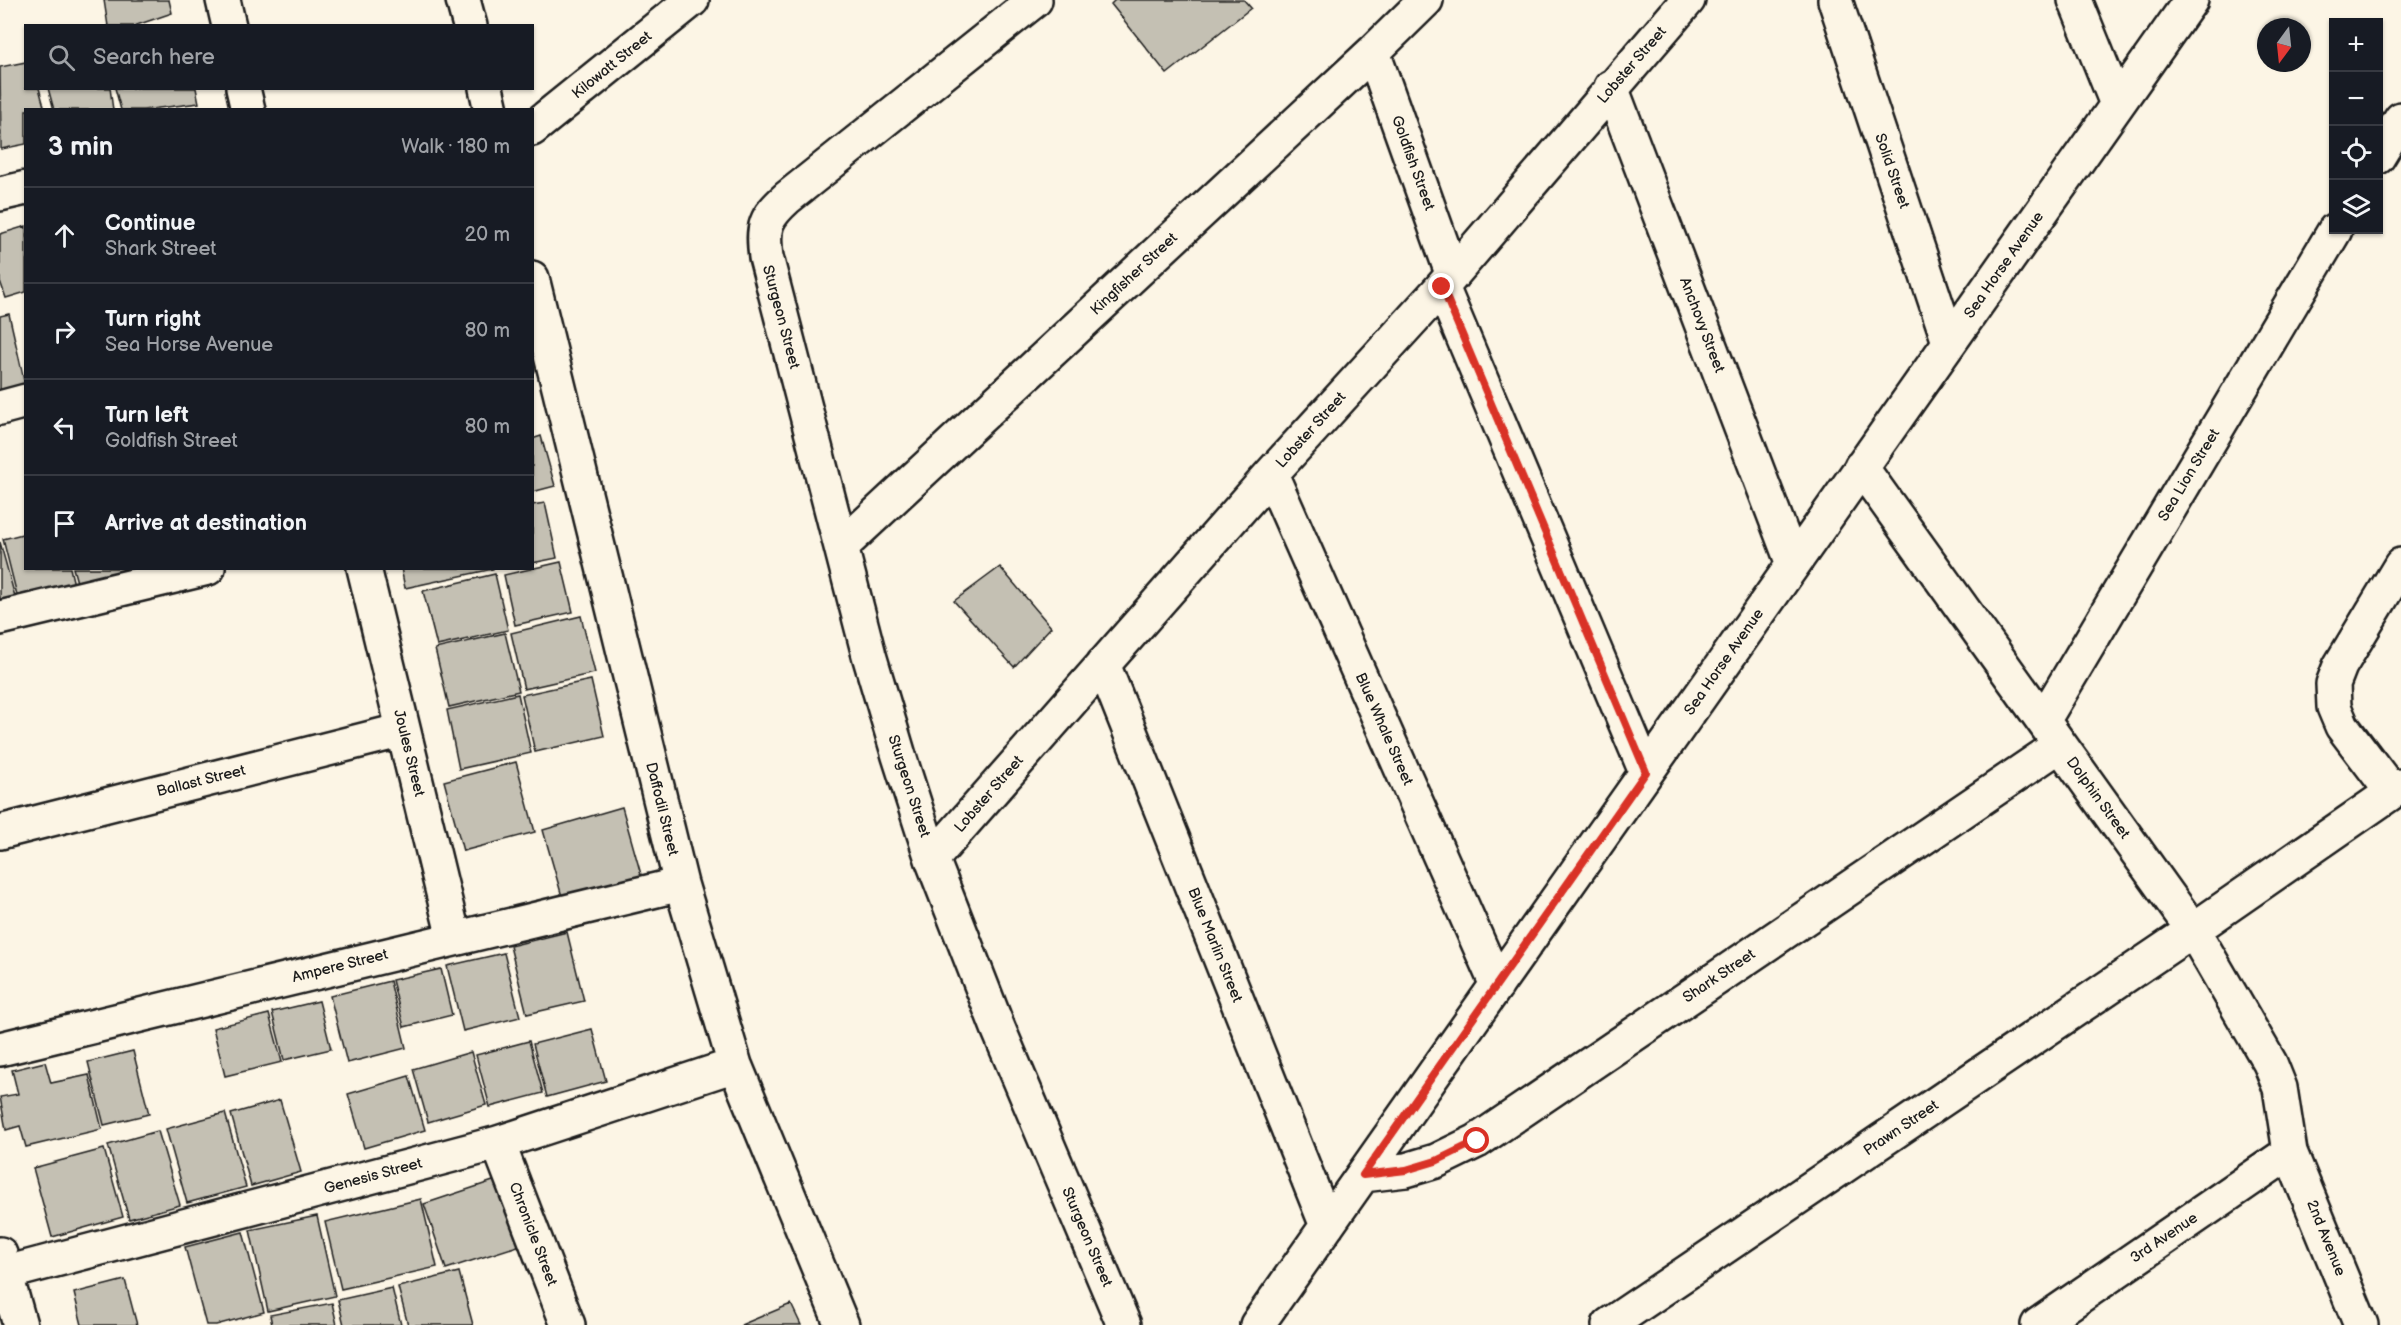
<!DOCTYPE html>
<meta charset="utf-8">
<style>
body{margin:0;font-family:"Balsamiq Sans",sans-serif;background:#242831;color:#f1f3f6}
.controls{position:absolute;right:18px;top:18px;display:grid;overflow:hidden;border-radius:0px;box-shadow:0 2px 4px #0004}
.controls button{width:54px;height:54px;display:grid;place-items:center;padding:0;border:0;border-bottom:2px solid #363941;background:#171b24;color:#f1f3f6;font:30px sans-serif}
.compass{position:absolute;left:2257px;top:18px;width:54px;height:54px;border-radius:50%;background:#171b24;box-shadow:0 2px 4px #0004;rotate:195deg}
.stop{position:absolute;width:18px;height:18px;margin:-14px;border:4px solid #d93025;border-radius:50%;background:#fff}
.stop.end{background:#d93025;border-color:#fff;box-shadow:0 2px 6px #0008}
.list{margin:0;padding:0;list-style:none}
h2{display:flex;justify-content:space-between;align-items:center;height:78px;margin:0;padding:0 24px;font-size:26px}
h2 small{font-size:20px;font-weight:400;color:#9ea1a6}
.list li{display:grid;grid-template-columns:39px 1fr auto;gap:18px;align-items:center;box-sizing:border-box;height:96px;padding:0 24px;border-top:2px solid #363941}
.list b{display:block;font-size:22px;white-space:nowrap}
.list p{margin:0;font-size:20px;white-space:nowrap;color:#9ea1a6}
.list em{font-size:20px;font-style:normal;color:#9ea1a6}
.icon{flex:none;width:33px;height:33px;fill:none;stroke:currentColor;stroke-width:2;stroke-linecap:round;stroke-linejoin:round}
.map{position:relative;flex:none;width:2401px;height:1325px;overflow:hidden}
.search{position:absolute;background:#171b24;box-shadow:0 2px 4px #0004;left:24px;top:24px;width:510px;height:66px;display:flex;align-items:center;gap:15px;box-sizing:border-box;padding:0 21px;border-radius:0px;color:#9ea1a6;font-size:22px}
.panel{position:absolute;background:#171b24;box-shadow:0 2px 4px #0004;left:24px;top:108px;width:510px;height:462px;border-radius:0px}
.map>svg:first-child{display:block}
.building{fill:#c4c0b3;stroke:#1c1c1c;stroke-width:1.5}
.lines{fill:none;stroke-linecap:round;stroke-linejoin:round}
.minor-casing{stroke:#1c1c1c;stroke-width:38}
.minor{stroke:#fcf5e5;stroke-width:33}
.route{stroke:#d93025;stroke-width:8}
.labels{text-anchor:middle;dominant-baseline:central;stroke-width:6;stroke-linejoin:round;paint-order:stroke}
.street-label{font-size:15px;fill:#1c1c1c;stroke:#fcf5e5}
</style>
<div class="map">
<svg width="2401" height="1325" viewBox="0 0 2401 1325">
<rect width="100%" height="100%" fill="#fcf5e5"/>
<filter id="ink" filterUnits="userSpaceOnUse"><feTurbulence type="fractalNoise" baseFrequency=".0167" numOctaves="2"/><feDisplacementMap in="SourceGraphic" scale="12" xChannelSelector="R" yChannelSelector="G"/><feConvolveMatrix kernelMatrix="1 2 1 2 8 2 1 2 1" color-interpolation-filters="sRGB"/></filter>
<g filter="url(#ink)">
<path class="building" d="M 104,0 L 169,0 L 172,13 L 134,26 L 108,26 Z
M 1115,0 L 1244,0 L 1251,8 L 1167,74 L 1111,4 Z
M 26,62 L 26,88 L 39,88 L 45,110 L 26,110 L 26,144 L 1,149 L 0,67 Z
M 48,88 L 110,88 L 113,110 L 54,110 Z
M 115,88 L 196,88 L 199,103 L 143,110 L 121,110 Z
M 26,226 L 26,292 L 6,298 L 0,281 L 0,234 Z
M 9,314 L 26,389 L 0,395 L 0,316 Z
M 541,436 L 555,486 L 532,492 L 532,439 Z
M 545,503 L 557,558 L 532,563 L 532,505 Z
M 26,533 L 26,568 L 70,568 L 74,585 L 18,599 L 3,539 Z
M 0,542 L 17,604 L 0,608 Z
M 561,562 L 573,612 L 515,625 L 504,575 Z
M 1000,567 L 1051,627 L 1014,667 L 954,601 Z
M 73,568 L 135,568 L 135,571 L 78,586 Z
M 401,568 L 493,568 L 493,569 L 405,588 Z
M 495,574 L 508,630 L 437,646 L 423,591 Z
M 581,616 L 595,673 L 524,689 L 511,633 Z
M 505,633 L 519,691 L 449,707 L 435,649 Z
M 591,680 L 604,736 L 535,752 L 522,695 Z
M 518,694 L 531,753 L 459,769 L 447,710 Z
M 516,762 L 535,832 L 463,851 L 444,781 Z
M 622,807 L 642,878 L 563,900 L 543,830 Z
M 567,932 L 584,1001 L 527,1014 L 510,946 Z
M 504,953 L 520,1017 L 463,1031 L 447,966 Z
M 441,969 L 452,1015 L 404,1027 L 392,980 Z
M 390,981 L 406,1048 L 347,1063 L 330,996 Z
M 319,1001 L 331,1049 L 284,1060 L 272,1012 Z
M 269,1014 L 282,1062 L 225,1076 L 213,1028 Z
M 592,1029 L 606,1081 L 547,1097 L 533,1044 Z
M 529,1041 L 543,1093 L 490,1107 L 476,1055 Z
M 133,1051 L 149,1114 L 104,1125 L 88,1062 Z
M 471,1052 L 486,1105 L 428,1122 L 413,1069 Z
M 45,1062 L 51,1083 L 89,1075 L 102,1129 L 26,1147 L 20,1126 L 6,1130 L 0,1097 L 18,1094 L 12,1070 Z
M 409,1076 L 425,1130 L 364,1148 L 348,1094 Z
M 280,1100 L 301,1172 L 251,1186 L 231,1114 Z
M 225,1113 L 246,1187 L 187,1203 L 166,1129 Z
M 158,1131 L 180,1205 L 129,1219 L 108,1145 Z
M 104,1149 L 123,1217 L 52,1237 L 33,1168 Z
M 502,1178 L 524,1244 L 446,1269 L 424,1204 Z
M 421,1199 L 437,1267 L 341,1289 L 325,1222 Z
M 317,1216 L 335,1296 L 268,1311 L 250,1230 Z
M 243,1232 L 264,1312 L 216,1325 L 206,1325 L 185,1247 Z
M 459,1272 L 473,1325 L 408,1325 L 398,1287 Z
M 125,1280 L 137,1325 L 82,1325 L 74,1293 Z
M 392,1288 L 401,1325 L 344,1325 L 338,1300 Z
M 332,1303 L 337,1325 L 272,1325 L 270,1315 Z
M 791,1304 L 801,1325 L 741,1325 Z"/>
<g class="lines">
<defs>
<path id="minor" d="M 223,0 L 229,26
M 463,0 L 470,26
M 1035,0 L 787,198 C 765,218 762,226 766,257 L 869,655 L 899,756 L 932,859 L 998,1028 L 1124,1325
M 1835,0 L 1949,342
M 2075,0 L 2117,104
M 1373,52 L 1452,273
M 1611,87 L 1793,564
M 243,88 L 248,110
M 486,88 L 491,110
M 532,129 L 692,0
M 2378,157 L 2401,119
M 0,194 L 26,188
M 532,278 L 681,884 L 735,1065 L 842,1325
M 1442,287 L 1646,772
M 0,408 L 26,401
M 1861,467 L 2193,930 L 2270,1063 L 2280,1088 L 2290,1152 L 2361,1325
M 1271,474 L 1497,985
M 841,547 L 1373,52 L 1426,0
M 364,568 L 454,938
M 0,618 L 208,568
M 1103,664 L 1327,1226
M 2043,721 L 2335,230
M 2392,792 L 2342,726 L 2334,707 L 2333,684 L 2340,666 L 2401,565
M 0,832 L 403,730
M 932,859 L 1271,474 L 1442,287 L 1688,0
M 0,1049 L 681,884
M 498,1143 L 568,1325
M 1363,1175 L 1406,1170 L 1436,1161 L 1477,1141 L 2060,745
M 0,1254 L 20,1325
M 6,1273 L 498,1143 L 735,1065
M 1257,1325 L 2191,0
M 1609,1325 L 2193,930 L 2401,786
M 2038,1325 L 2290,1152"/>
</defs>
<use href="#minor" class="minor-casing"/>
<use href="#minor" class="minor"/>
</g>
</g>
<g class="lines" filter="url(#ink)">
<path class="route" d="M 1442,287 L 1646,772 L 1363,1175 L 1406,1170 L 1436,1161 L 1477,1141"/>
</g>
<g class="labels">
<g class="street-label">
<text transform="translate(612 65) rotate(-39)">Kilowatt Street</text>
<text transform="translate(1632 65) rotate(-49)">Lobster Street</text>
<text transform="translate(1413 163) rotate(70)">Goldfish Street</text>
<text transform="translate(1892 171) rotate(71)">Solid Street</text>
<text transform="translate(2004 265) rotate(-55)">Sea Horse Avenue</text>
<text transform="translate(1134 274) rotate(-43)">Kingfisher Street</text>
<text transform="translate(781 317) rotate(75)">Sturgeon Street</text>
<text transform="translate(1702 325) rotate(69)">Anchovy Street</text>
<text transform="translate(1311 430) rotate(-48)">Lobster Street</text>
<text transform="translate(2189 475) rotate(-59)">Sea Lion Street</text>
<text transform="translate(1724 662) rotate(-55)">Sea Horse Avenue</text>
<text transform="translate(1384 729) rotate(66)">Blue Whale Street</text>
<text transform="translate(409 753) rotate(76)">Joules Street</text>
<text transform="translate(201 781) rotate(-14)">Ballast Street</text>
<text transform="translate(909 786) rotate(72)">Sturgeon Street</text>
<text transform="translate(989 794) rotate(-49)">Lobster Street</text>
<text transform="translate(2098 798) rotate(54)">Dolphin Street</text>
<text transform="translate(662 809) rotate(76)">Daffodil Street</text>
<text transform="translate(1215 945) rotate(68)">Blue Marlin Street</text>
<text transform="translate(340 966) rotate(-14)">Ampere Street</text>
<text transform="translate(1719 976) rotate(-34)">Shark Street</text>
<text transform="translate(1901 1128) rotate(-34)">Prawn Street</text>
<text transform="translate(373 1176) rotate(-15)">Genesis Street</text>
<text transform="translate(533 1234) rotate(69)">Chronicle Street</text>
<text transform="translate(1087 1237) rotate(67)">Sturgeon Street</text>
<text transform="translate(2164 1238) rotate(-34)">3rd Avenue</text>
<text transform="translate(2326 1238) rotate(68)">2nd Avenue</text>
</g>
</g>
</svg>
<div class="controls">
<button>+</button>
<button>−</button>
<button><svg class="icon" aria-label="locate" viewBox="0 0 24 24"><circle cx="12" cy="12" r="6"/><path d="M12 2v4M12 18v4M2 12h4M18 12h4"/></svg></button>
<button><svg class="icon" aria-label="layers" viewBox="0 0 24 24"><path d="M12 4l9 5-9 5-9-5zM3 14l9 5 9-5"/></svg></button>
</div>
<svg class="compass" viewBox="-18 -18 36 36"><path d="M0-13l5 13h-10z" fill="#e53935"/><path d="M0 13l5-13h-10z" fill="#9ea1a6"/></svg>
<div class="stop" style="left:1477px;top:1141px"></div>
<div class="stop end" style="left:1442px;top:287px"></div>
<div class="search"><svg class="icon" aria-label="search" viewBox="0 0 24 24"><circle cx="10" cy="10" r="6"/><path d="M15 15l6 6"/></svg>Search here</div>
<section class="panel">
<h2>3 min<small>Walk · 180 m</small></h2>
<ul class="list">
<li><svg class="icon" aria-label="ahead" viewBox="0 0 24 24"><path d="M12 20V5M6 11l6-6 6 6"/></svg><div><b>Continue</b><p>Shark Street</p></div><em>20 m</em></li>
<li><svg class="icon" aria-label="right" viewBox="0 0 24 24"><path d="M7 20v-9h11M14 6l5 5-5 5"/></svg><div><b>Turn right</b><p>Sea Horse Avenue</p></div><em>80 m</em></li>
<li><svg class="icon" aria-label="left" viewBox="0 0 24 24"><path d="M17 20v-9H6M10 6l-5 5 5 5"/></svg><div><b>Turn left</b><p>Goldfish Street</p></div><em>80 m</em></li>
<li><svg class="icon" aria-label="arrive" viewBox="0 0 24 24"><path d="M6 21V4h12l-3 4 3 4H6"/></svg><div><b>Arrive at destination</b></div></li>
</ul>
</section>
</div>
